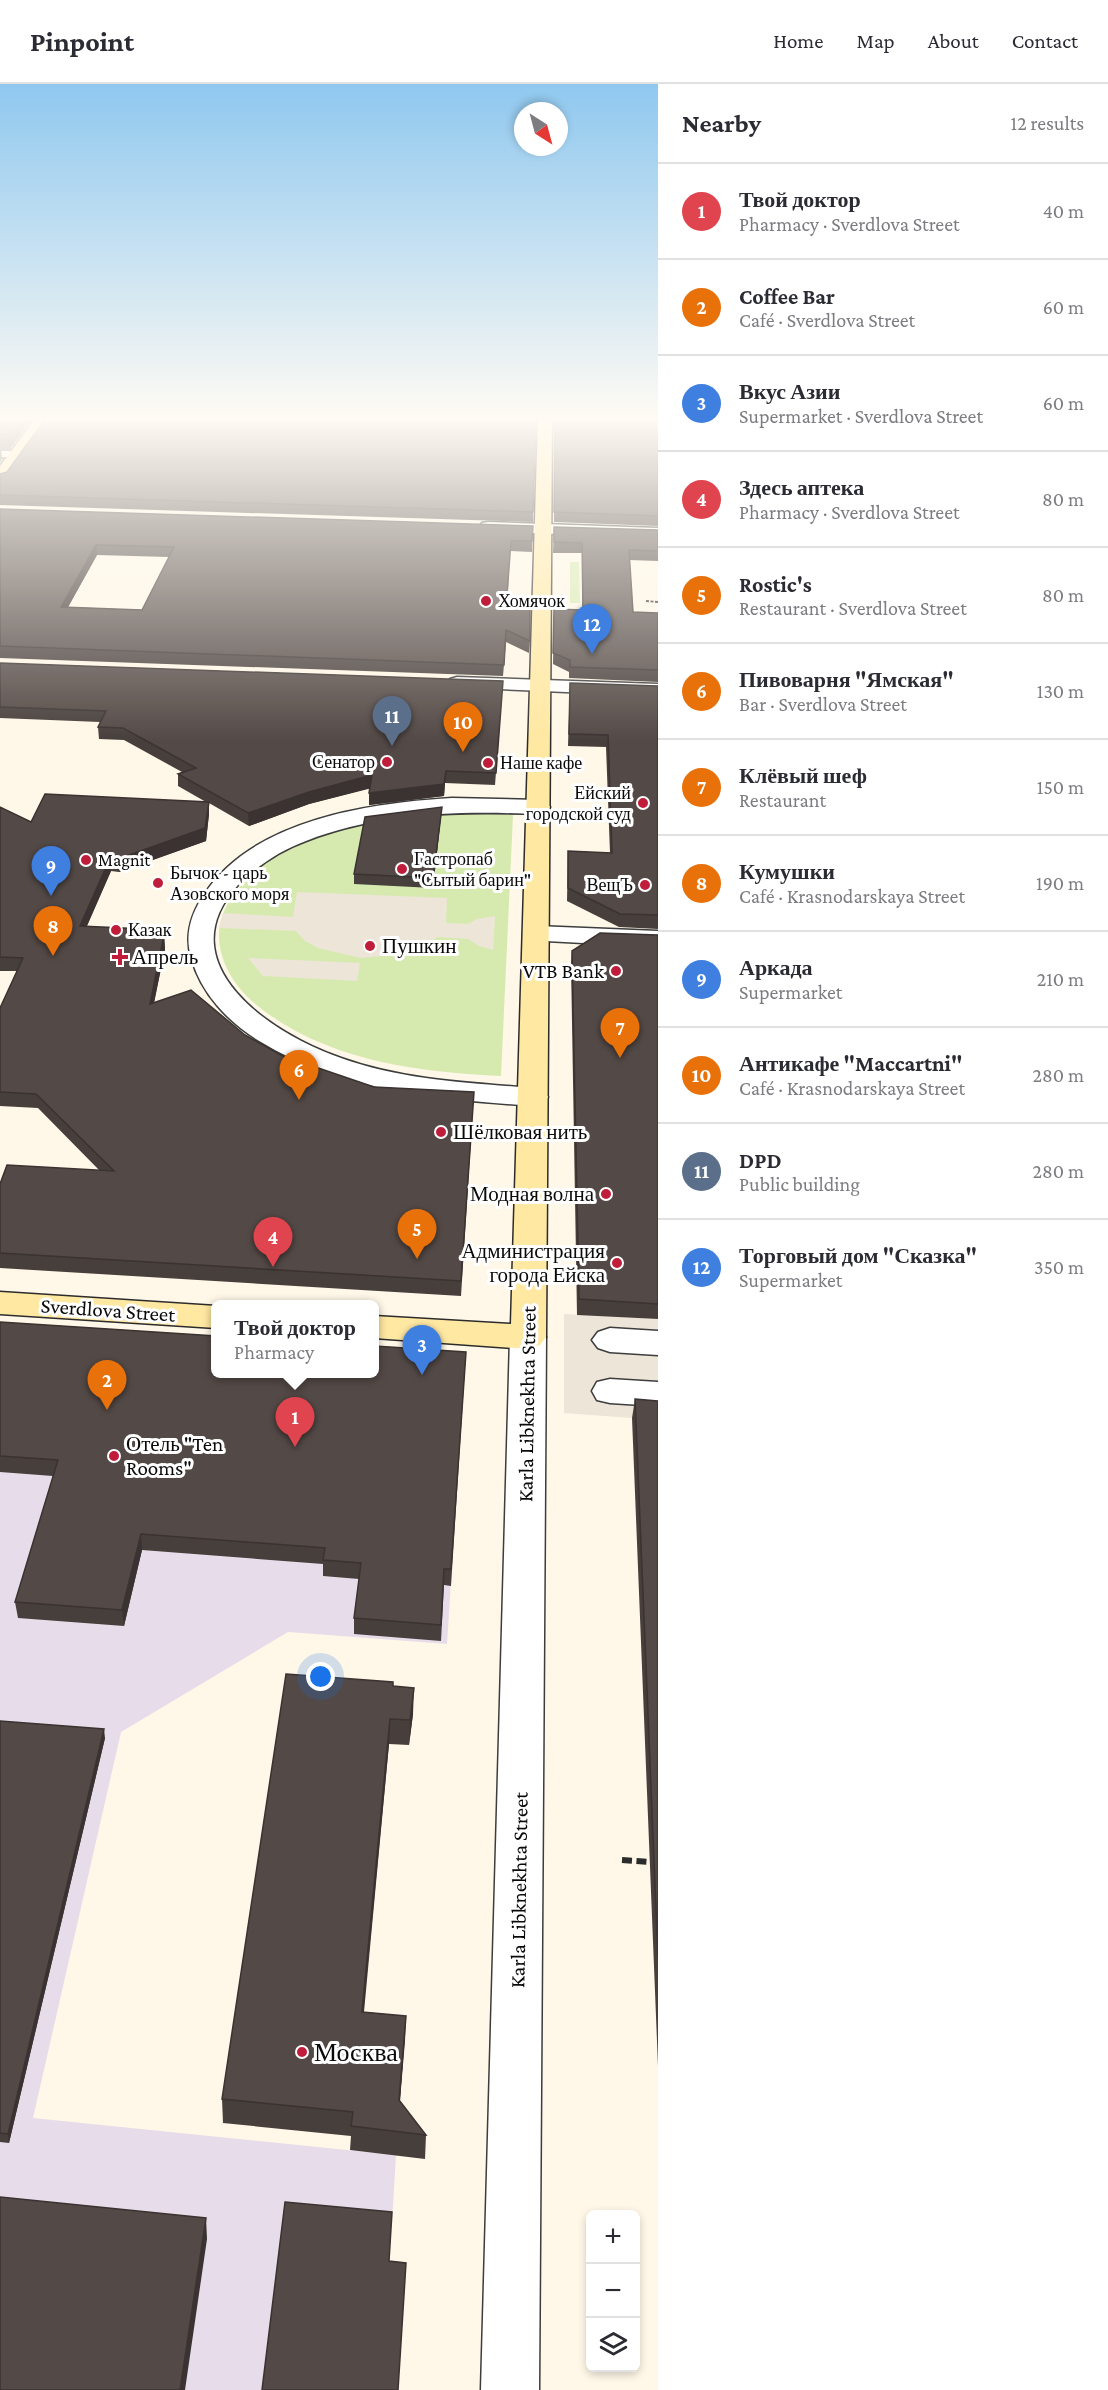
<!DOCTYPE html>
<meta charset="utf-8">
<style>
body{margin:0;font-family:"Crimson Pro",serif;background:#f2f2f3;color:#2b2b33}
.controls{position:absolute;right:18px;bottom:18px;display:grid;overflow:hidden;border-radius:9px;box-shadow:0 3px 9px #0003}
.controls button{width:54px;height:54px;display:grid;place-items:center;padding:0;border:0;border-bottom:2px solid #e1e1e2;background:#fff;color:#2b2b33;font:30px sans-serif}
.compass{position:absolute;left:514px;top:18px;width:54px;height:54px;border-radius:50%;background:#fff;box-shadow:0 3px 9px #0003;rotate:144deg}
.you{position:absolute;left:321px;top:1593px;width:21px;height:21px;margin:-15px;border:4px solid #fff;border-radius:50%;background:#1a73e8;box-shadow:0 0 0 9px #1a73e833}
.badge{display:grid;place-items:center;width:39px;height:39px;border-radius:50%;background:#d93025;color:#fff;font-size:20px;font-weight:700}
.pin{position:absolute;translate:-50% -50px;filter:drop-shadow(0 2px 3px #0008)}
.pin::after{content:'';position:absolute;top:32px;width:21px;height:18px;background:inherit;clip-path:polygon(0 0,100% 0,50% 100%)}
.popup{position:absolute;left:211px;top:1216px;width:168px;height:78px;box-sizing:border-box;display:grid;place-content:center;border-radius:9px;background:#fff;filter:drop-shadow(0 2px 4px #0005);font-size:20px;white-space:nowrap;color:#7c7c81}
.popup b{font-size:22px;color:#2b2b33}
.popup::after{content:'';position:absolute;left:50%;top:100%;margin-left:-12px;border:12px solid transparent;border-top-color:#fff}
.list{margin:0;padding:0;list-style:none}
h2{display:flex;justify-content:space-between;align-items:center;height:78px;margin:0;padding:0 24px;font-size:26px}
h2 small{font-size:20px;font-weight:400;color:#7c7c81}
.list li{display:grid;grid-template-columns:39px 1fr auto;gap:18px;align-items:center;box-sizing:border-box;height:96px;padding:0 24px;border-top:2px solid #e1e1e2}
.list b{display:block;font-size:22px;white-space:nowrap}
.list p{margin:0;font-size:20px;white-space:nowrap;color:#7c7c81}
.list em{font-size:20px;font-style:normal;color:#7c7c81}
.icon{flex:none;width:33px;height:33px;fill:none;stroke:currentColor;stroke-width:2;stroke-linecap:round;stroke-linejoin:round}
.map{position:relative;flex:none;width:658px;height:2306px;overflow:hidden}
header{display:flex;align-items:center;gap:36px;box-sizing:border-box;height:84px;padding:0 30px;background:#fff;border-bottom:2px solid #e1e1e2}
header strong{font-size:28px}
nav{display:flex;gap:33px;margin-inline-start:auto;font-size:21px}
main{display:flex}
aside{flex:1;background:#fff}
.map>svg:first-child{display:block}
.industrial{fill:#e7ddea}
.green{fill:#d6eab0}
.plaza{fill:#ede5d7}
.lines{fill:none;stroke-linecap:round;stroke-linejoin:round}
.lane-casing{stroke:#3d3d3d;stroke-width:4}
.street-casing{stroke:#3d3d3d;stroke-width:3}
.secondary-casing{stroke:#2c2c2c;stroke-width:3}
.path-far1{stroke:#2c2c2c;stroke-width:2;stroke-dasharray:3 1.5;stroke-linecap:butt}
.path{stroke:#2c2c2c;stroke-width:6;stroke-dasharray:10 4.5;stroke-linecap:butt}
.lane{fill:#fff;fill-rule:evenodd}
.street{fill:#fff;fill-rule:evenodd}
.secondary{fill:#ffe8a2;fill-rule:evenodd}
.wall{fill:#473f3c;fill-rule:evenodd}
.shaded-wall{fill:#3a3331}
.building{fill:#534946;stroke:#3a3331;stroke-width:1.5;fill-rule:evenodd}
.poi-dot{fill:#bf1d3a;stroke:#fff;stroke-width:2}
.labels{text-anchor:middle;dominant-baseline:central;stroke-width:6;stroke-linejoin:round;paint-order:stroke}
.far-poi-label{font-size:18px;fill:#0a0a0a;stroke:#fff;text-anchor:start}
.poi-label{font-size:21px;fill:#0a0a0a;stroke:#fff;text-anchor:start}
.street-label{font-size:21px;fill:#0a0a0a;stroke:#fff}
.near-poi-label{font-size:26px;fill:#0a0a0a;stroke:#fff;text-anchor:start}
</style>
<header>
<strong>Pinpoint</strong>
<nav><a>Home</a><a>Map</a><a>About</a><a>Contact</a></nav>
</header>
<main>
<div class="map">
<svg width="658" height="2306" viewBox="0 0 658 2306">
<rect width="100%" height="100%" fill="#fff7e7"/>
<path class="industrial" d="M 0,1254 L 60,1392 L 456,1420 L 447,1560 L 288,1548 L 121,1648 L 33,2034 L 396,2071 L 392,2138 L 285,2128 L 263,2306 L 0,2306 Z"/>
<path class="green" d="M 570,478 L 579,478 L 580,519 L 570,519 Z
M 456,729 L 513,731 L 501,992 C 417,988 328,977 259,923 C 237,906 219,880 219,851 C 219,834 227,818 238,805 C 286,746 384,733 456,729 Z"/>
<path class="plaza" d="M 297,808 L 447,814 L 446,839 L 468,840 L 477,835 L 495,832 L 493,866 L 479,862 L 468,855 L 437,853 L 427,862 L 406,870 L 361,874 L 318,864 L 305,857 L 296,847 L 219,844 L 223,829 L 293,833 Z
M 248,874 L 360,879 L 357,897 L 263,892 Z
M 564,1230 L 658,1235 L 658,1336 L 564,1329 Z"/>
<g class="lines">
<defs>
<path id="lane" d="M 0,367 L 17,367 L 22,370 L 17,373 L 0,373 Z"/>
<path id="street" d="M 488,438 L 658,444 L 658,454 L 482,447 L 479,443 L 482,439 Z
M 457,593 L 658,600 L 658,612 L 450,603 L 447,599 L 450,595 Z
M 452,714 L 538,716 L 546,718 L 550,723 L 546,728 L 538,730 C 458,727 381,728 306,757 C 281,766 257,782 238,801 C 165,880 273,951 341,974 C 402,996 469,999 533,1004 L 544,1007 L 548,1013 L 544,1019 L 533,1022 C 440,1015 343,1008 261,958 C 229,939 201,910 191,873 C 184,849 192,828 205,809 C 255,735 370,719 452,714 Z
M 536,842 L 658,847 L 658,863 L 527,856 L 523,850 L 527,844 Z
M 528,1241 L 540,1245 L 546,1253 L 539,2306 L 481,2306 L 510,1253 L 516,1245 Z
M 610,1244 L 658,1247 L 658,1271 L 610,1268 L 598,1264 L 592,1256 L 598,1248 Z
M 610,1295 L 658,1298 L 658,1322 L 610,1319 L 597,1316 L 592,1307 L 597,1298 Z"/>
<path id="secondary" d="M 36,334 L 51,334 L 6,396 L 0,398 L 0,382 Z
M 538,334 L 552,334 L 546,1253 L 540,1261 L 528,1265 L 374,1254 L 374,1232 L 511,1240 Z
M 0,1208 L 216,1222 L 216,1244 L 0,1230 Z"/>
</defs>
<use href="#lane" class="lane-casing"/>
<use href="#street" class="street-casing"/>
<use href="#secondary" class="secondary-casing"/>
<path class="path-far1" d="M 646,517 L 658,518"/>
<path class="path" d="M 622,1776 L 649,1778"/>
<use href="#lane" class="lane"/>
<use href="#street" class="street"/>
<use href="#secondary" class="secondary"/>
</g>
<path class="wall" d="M 0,334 L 33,334 L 10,365 L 0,365 L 2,375 L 0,378 Z
M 554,334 L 658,334 L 658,442 L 554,438 Z
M 0,390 L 533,428 L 533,438 L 0,421 Z
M 0,425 L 533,442 L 532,468 L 510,467 L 507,524 L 530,557 L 529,569 L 506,558 L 503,592 L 0,574 ZM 97,471 L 169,473 L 142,526 L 68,523 Z
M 554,443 L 658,446 L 658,477 L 629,476 L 633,528 L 658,529 L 658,598 L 569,594 L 569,588 L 553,580 L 554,525 L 582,526 L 582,469 L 553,469 Z
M 0,579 L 503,597 L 495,701 L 445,699 L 444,712 L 369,721 L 370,704 L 309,720 L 249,742 L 209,719 L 209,730 L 206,757 L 119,788 L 111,787 L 87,842 L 164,851 L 165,865 L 154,918 L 245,951 L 283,972 L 374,1003 L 474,1008 L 461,1212 L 0,1184 L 0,1100 L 100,1087 L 38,1024 L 0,1022 L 0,924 L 17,887 L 0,887 L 0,723 L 31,738 L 206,718 L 178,702 L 178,690 L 182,688 L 124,656 L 99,655 L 98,643 L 100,638 L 0,634 Z
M 570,599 L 658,602 L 658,845 L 619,843 L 567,817 L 568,767 L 610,769 L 606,663 L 568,662 Z
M 441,732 L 433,804 L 354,800 L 354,790 Z
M 658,851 L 658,1235 L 577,1231 L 571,880 L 572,867 Z
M 0,1238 L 466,1268 L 451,1502 L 444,1501 L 441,1557 L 354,1550 L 354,1534 L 359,1495 L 323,1492 L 323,1480 L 142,1466 L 124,1542 L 18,1534 L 15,1518 L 53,1392 L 0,1388 Z
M 635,1315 L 658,1317 L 658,1982 L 632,1334 Z
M 393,1602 L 413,1630 L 409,1661 L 389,1660 L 364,1928 L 406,1932 L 400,2017 L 426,2051 L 425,2075 L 350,2066 L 351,2052 L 223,2039 L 222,2015 Z
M 0,1637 L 105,1654 L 9,2059 L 0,2058 Z"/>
<path class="shaded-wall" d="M 25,334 L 33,334 L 10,365 L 9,355 Z
M 1,366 L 2,375 L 0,378 L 0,367 Z
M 96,461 L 97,471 L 62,534 L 61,523 Z
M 446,687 L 444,712 L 369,721 L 369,709 Z
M 372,691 L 372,704 L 309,720 L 249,742 L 248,729 L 309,708 Z
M 209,718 L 209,730 L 206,757 L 119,788 L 118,775 Z
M 442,723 L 433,804 L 433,794 Z
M 110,774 L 111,787 L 81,855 L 80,842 Z
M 164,851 L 165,865 L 151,934 L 150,920 Z
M 141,1450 L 142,1466 L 124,1542 L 122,1526 Z
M 414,1604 L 413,1630 L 409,1661 L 410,1636 Z
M 390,1635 L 389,1660 L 361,1952 L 362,1928 Z
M 104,1645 L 105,1654 L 9,2059 L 8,2050 Z
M 406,1932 L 405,1957 L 398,2040 L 399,2016 Z
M 206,2134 L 207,2155 L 185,2306 L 180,2306 Z"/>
<path class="building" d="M 0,334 L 25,334 L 9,355 L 0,356 Z
M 46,334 L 536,334 L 533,428 L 0,411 L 0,390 L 7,388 Z
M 555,334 L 658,334 L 658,432 L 554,428 Z
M 0,425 L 533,442 L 532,457 L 511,457 L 506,524 L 530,525 L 530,557 L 506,546 L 504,581 L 0,562 ZM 96,461 L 174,463 L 142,526 L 61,523 Z
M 554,443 L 658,446 L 658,467 L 629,466 L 633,528 L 658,529 L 658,586 L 570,583 L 570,576 L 553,569 L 554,525 L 583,526 L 582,459 L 554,458 Z
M 0,579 L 503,597 L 496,689 L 446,687 L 444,700 L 369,709 L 372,691 L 309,708 L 248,729 L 178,690 L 196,684 L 123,644 L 98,643 L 106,627 L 0,623 Z
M 570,599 L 658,602 L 658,831 L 620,830 L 568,804 L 568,767 L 612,769 L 608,651 L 569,650 Z
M 45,710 L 209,718 L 205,744 L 118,775 L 110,774 L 80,842 L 145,845 L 164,851 L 150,920 L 191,906 L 245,951 L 283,972 L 374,1003 L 474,1008 L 461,1197 L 0,1169 L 0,1100 L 7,1081 L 114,1087 L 36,1010 L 0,1008 L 0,924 L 23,874 L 0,873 L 0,723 L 31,738 Z
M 442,723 L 433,794 L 354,790 L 365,733 Z
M 600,849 L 658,851 L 658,1220 L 579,1215 L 572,867 Z
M 0,1238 L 216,1252 L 216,1290 L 375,1290 L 375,1262 L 466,1268 L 451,1485 L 444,1485 L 441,1541 L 354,1534 L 361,1479 L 323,1476 L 325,1464 L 141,1450 L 122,1526 L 15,1518 L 58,1376 L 0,1372 Z
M 635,1315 L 658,1317 L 658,1873 Z
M 286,1590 L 393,1598 L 393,1602 L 414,1604 L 410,1636 L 390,1635 L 362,1928 L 406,1932 L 399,2016 L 426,2051 L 351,2042 L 353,2028 L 222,2015 Z
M 0,1637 L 104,1645 L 8,2050 L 0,2049 Z
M 0,2113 L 206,2134 L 180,2306 L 0,2306 Z
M 285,2118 L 392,2128 L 389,2177 L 406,2179 L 398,2306 L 262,2306 Z"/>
<linearGradient id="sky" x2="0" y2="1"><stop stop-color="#8fc8ef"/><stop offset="0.51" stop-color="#fffbf4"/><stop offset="1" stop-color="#fffbf4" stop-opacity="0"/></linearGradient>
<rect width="658" height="657" fill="url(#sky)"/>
<g class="poi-dot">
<circle cx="486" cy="517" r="6"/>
<circle cx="387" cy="678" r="6"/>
<circle cx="488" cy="679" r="6"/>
<circle cx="643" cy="719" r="6"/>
<circle cx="86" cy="776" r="6"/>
<circle cx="402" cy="785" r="6"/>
<circle cx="158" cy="799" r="6"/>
<circle cx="645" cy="801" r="6"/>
<circle cx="116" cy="846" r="6"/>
<circle cx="370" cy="862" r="6"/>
<path d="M117 864h6v6h6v6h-6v6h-6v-6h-6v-6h6z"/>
<circle cx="616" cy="887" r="6"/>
<circle cx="441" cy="1048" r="6"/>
<circle cx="606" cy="1110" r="6"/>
<circle cx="617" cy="1179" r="6"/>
<circle cx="114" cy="1372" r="6"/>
<circle cx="302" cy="1968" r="6"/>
</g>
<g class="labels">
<g class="far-poi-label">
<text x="498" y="517">Хомячок</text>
<text x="375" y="678" text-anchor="end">Сенатор</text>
<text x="500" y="679">Наше кафе</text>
<text x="631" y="709" text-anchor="end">Ейский<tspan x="631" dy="21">городской суд</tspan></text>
<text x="414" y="775">Гастропаб<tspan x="414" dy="21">"Сытый барин"</tspan></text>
<text x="98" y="776">Magnit</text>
<text x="170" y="789">Бычок - царь<tspan x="170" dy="21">Азовского моря</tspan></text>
<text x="633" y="801" text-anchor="end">ВещЪ</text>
<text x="128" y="846">Казак</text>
</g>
<g class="poi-label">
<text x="382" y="862">Пушкин</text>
<text x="132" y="873">Апрель</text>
<text x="604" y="887" text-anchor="end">VTB Bank</text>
<text x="453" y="1048">Шёлковая нить</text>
<text x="594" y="1110" text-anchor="end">Модная волна</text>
<text x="605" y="1167" text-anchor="end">Администрация<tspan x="605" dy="24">города Ейска</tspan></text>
<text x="126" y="1360">Отель "Ten<tspan x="126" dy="24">Rooms"</tspan></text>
</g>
<g class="street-label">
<text transform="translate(108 1226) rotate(4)">Sverdlova Street</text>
<text transform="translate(527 1320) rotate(-89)">Karla Libknekhta Street</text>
<text transform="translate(519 1806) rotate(-89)">Karla Libknekhta Street</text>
</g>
<g class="near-poi-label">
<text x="314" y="1968">Москва</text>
</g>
</g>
</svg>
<div class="controls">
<button>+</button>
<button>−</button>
<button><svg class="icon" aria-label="layers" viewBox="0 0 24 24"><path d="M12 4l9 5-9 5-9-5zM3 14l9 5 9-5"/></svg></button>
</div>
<svg class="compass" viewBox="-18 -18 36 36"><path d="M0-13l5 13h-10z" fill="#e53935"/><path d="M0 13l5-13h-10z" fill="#7c7c81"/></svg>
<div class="you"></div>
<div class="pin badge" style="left:295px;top:1363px;background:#e0444e">1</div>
<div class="popup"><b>Твой доктор</b>Pharmacy</div>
<div class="pin badge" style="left:107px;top:1326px;background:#e8710a">2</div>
<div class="pin badge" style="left:422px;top:1291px;background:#3f7fe0">3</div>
<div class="pin badge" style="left:273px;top:1183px;background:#e0444e">4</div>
<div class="pin badge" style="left:417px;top:1175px;background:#e8710a">5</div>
<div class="pin badge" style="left:299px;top:1016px;background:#e8710a">6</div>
<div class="pin badge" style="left:620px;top:974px;background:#e8710a">7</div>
<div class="pin badge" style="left:53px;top:872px;background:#e8710a">8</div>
<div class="pin badge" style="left:51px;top:812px;background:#3f7fe0">9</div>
<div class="pin badge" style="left:463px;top:668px;background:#e8710a">10</div>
<div class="pin badge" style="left:392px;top:662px;background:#5c6f8a">11</div>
<div class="pin badge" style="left:592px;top:570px;background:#3f7fe0">12</div>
</div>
<aside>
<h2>Nearby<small>12 results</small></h2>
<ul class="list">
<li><span class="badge" style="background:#e0444e">1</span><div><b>Твой доктор</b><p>Pharmacy · Sverdlova Street</p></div><em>40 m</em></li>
<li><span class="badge" style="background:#e8710a">2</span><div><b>Coffee Bar</b><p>Café · Sverdlova Street</p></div><em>60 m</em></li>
<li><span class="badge" style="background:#3f7fe0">3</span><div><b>Вкус Азии</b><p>Supermarket · Sverdlova Street</p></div><em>60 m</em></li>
<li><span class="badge" style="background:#e0444e">4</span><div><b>Здесь аптека</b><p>Pharmacy · Sverdlova Street</p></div><em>80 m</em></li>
<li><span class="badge" style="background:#e8710a">5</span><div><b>Rostic's</b><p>Restaurant · Sverdlova Street</p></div><em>80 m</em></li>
<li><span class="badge" style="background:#e8710a">6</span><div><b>Пивоварня &quot;Ямская&quot;</b><p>Bar · Sverdlova Street</p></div><em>130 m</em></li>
<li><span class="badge" style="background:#e8710a">7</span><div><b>Клёвый шеф</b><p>Restaurant</p></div><em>150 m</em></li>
<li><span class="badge" style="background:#e8710a">8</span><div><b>Кумушки</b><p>Café · Krasnodarskaya Street</p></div><em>190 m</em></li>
<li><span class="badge" style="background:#3f7fe0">9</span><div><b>Аркада</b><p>Supermarket</p></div><em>210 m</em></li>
<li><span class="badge" style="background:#e8710a">10</span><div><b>Антикафе &quot;Maccartni&quot;</b><p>Café · Krasnodarskaya Street</p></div><em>280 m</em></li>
<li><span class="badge" style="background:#5c6f8a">11</span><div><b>DPD</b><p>Public building</p></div><em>280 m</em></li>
<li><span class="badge" style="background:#3f7fe0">12</span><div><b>Торговый дом &quot;Сказка&quot;</b><p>Supermarket</p></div><em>350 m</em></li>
</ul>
</aside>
</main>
